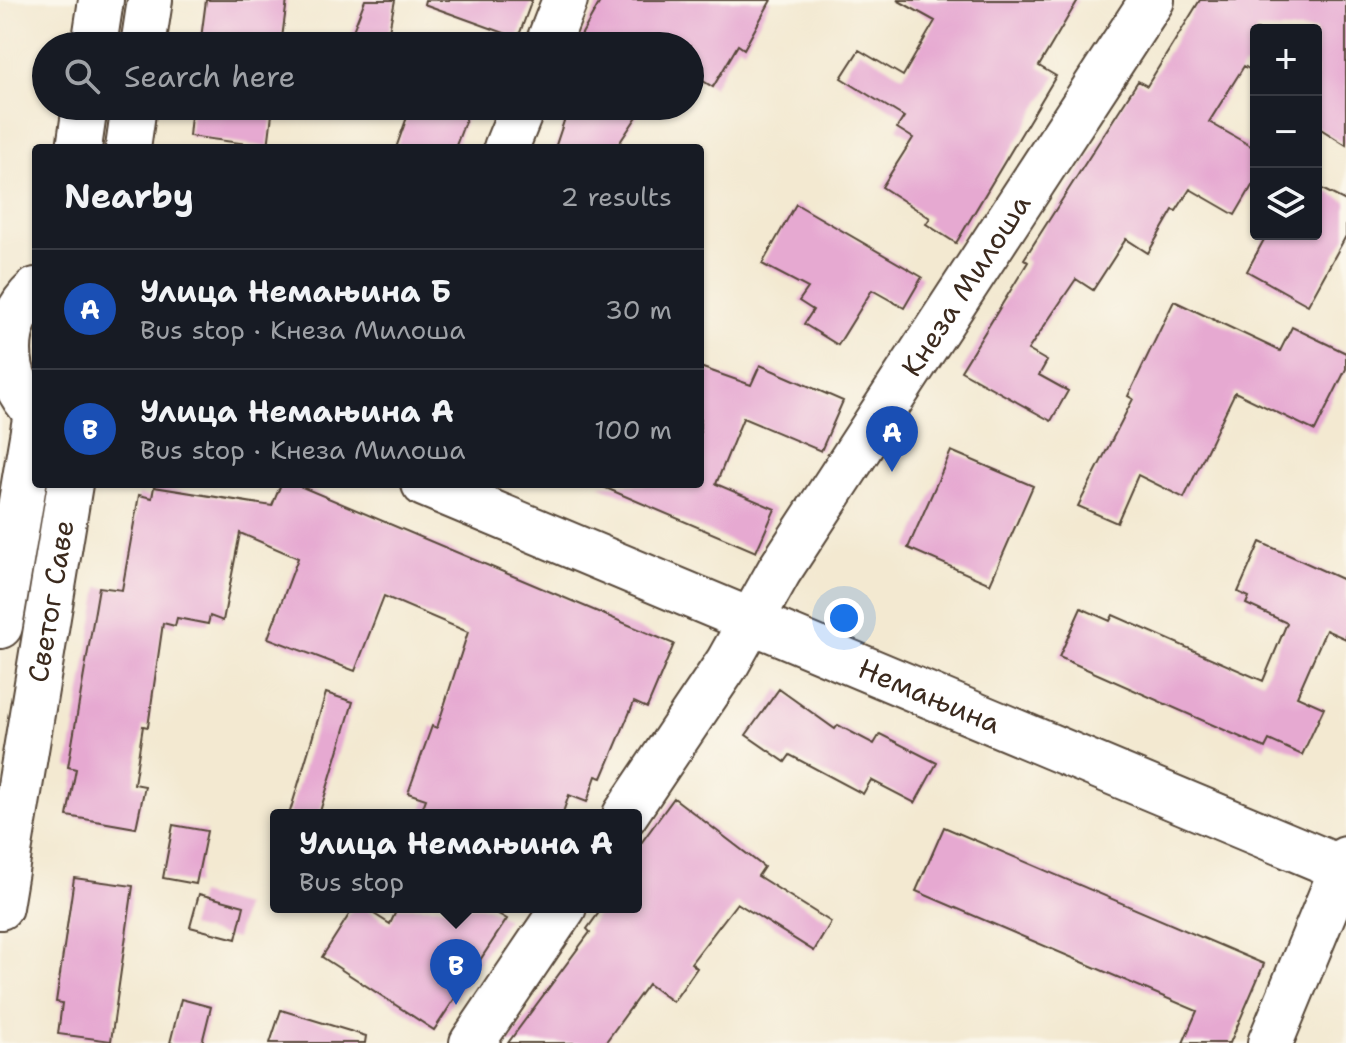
<!DOCTYPE html>
<meta charset="utf-8">
<style>
body{margin:0;font-family:"Shantell Sans",sans-serif;background:#242831;color:#f1f3f6}
.controls{position:absolute;right:24px;top:24px;display:grid;overflow:hidden;border-radius:8px;box-shadow:0 2px 6px #0004}
.controls button{width:72px;height:72px;display:grid;place-items:center;padding:0;border:0;border-bottom:2px solid #363941;background:#171b24;color:#f1f3f6;font:40px sans-serif}
.you{position:absolute;left:844px;top:618px;width:28px;height:28px;margin:-20px;border:6px solid #fff;border-radius:50%;background:#1a73e8;box-shadow:0 0 0 12px #1a73e833}
.badge{display:grid;place-items:center;width:52px;height:52px;border-radius:50%;background:#7c3aed;color:#fff;font-size:26px;font-weight:700}
.pin{position:absolute;translate:-50% -66px;filter:drop-shadow(0 2px 4px #0008)}
.pin::after{content:'';position:absolute;top:42px;width:28px;height:24px;background:inherit;clip-path:polygon(0 0,100% 0,50% 100%)}
.popup{position:absolute;left:270px;top:809px;width:372px;height:104px;box-sizing:border-box;display:grid;place-content:center;border-radius:8px;background:#171b24;filter:drop-shadow(0 2px 6px #0005);font-size:26px;white-space:nowrap;color:#9ea1a6}
.popup b{font-size:30px;color:#f1f3f6}
.popup::after{content:'';position:absolute;left:50%;top:100%;margin-left:-16px;border:16px solid transparent;border-top-color:#171b24}
.list{margin:0;padding:0;list-style:none}
h2{display:flex;justify-content:space-between;align-items:center;height:104px;margin:0;padding:0 32px;font-size:34px}
h2 small{font-size:26px;font-weight:400;color:#9ea1a6}
.list li{display:grid;grid-template-columns:52px 1fr auto;gap:24px;align-items:center;box-sizing:border-box;height:120px;padding:0 32px;border-top:2px solid #363941}
.list b{display:block;font-size:30px;white-space:nowrap}
.list p{margin:0;font-size:26px;white-space:nowrap;color:#9ea1a6}
.list em{font-size:26px;font-style:normal;color:#9ea1a6}
.icon{flex:none;width:44px;height:44px;fill:none;stroke:currentColor;stroke-width:2;stroke-linecap:round;stroke-linejoin:round}
.map{position:relative;flex:none;width:1346px;height:1043px;overflow:hidden}
.search{position:absolute;background:#171b24;box-shadow:0 2px 6px #0004;left:32px;top:32px;width:672px;height:88px;display:flex;align-items:center;gap:20px;box-sizing:border-box;padding:0 28px;border-radius:44px;color:#9ea1a6;font-size:30px}
.panel{position:absolute;background:#171b24;box-shadow:0 2px 6px #0004;left:32px;top:144px;width:672px;height:344px;border-radius:8px}
.map>svg:first-child{display:block}
.building{fill:#e6a9d1}
.lines{fill:none;stroke-linecap:round;stroke-linejoin:round}
.minor-casing{stroke:#574739;stroke-width:48}
.tertiary-casing{stroke:#574739;stroke-width:48}
.secondary-casing{stroke:#574739;stroke-width:48}
.minor{stroke:#fff;stroke-width:44}
.tertiary{stroke:#fff;stroke-width:44}
.secondary{stroke:#fff;stroke-width:44}
.labels{text-anchor:middle;dominant-baseline:central;stroke-width:8;stroke-linejoin:round;paint-order:stroke}
.street-label{font-size:28px;fill:#3b2a1e;stroke:#fbf7ec}
</style>
<div class="map">
<svg width="1346" height="1043" viewBox="0 0 1346 1043">
<rect width="100%" height="100%" fill="#fbf7ec"/>
<filter id="ink" filterUnits="userSpaceOnUse"><feTurbulence type="fractalNoise" baseFrequency=".0125" numOctaves="2"/><feDisplacementMap in="SourceGraphic" scale="16" xChannelSelector="R" yChannelSelector="G"/><feConvolveMatrix kernelMatrix="1 2 1 2 8 2 1 2 1" color-interpolation-filters="sRGB"/></filter>
<filter id="wash" filterUnits="userSpaceOnUse"><feTurbulence type="fractalNoise" baseFrequency=".006" numOctaves="4" result="noise"/><feDisplacementMap in="SourceGraphic" scale="32" xChannelSelector="R" yChannelSelector="G"/><feGaussianBlur stdDeviation="1.8" result="paint"/><feColorMatrix in="noise" values="0 0 0 0 0 0 0 0 0 0 0 0 0 0 0 0 0 1.4 0 .05"/><feComposite in="paint" operator="in"/></filter>
<g filter="url(#wash)">
<rect width="100%" height="100%" fill="#f3e9d1"/>
<g id="blocks">
<path class="building" d="M 206,0 L 287,0 L 281,46 L 200,46 Z
M 365,0 L 395,0 L 386,46 L 347,46 Z
M 425,0 L 532,0 L 518,38 L 424,4 Z
M 601,0 L 771,0 L 744,49 L 738,45 L 713,87 L 690,73 L 690,46 L 575,46 Z
M 897,0 L 1078,0 L 1039,66 L 1056,76 L 956,243 L 926,224 L 930,218 L 882,187 L 913,138 L 897,128 L 904,117 L 841,78 L 859,50 L 903,76 L 935,21 Z
M 1200,0 L 1346,0 L 1346,145 L 1316,126 L 1316,30 L 1256,30 L 1256,73 L 1244,66 L 1209,122 L 1256,149 L 1256,179 L 1235,215 L 1190,189 L 1176,211 L 1173,210 L 1148,253 L 1126,239 L 1093,290 L 1076,279 L 1028,350 L 1047,361 L 1039,375 L 1068,391 L 1051,421 L 961,371 L 1028,262 L 1024,259 L 1138,81 L 1147,86 Z
M 192,106 L 273,106 L 268,147 L 189,136 Z
M 411,106 L 471,106 L 455,148 L 396,148 Z
M 569,106 L 644,106 L 616,148 L 555,148 Z
M 1316,186 L 1346,201 L 1346,236 L 1308,305 L 1247,271 L 1267,234 L 1316,234 Z
M 796,204 L 922,277 L 904,308 L 872,290 L 838,345 L 804,324 L 813,310 L 799,301 L 808,288 L 762,264 Z
M 1174,301 L 1280,351 L 1292,327 L 1346,353 L 1346,369 L 1315,431 L 1235,392 L 1184,498 L 1138,475 L 1117,523 L 1078,506 L 1133,399 L 1128,396 Z
M 760,365 L 843,401 L 821,451 L 743,418 L 716,484 L 775,509 L 756,552 L 599,485 L 700,484 L 700,367 L 751,385 Z
M 951,451 L 1033,486 L 990,584 L 908,548 Z
M 281,484 L 295,484 L 674,644 L 647,708 L 634,702 L 602,778 L 596,776 L 587,802 L 569,795 L 562,815 L 420,815 L 426,799 L 408,793 L 432,726 L 437,728 L 468,632 L 384,596 L 355,671 L 268,638 L 298,558 L 240,533 L 223,621 L 210,616 L 208,624 L 177,618 L 175,626 L 163,623 L 148,727 L 143,726 L 134,784 L 145,786 L 136,828 L 67,816 L 76,769 L 68,767 L 99,587 L 122,590 L 139,495 L 152,498 L 154,487 L 272,506 Z
M 1260,542 L 1346,581 L 1346,639 L 1326,630 L 1297,696 L 1324,708 L 1302,755 L 1269,740 L 1265,748 L 1059,657 L 1081,608 L 1110,621 L 1113,615 L 1263,681 L 1287,623 L 1246,604 L 1249,597 L 1238,592 Z
M 779,689 L 835,729 L 838,725 L 874,744 L 880,734 L 937,763 L 915,803 L 871,780 L 863,794 L 790,755 L 785,762 L 746,735 Z
M 326,693 L 353,702 L 319,815 L 289,815 Z
M 674,798 L 764,867 L 758,876 L 831,922 L 814,951 L 737,903 L 691,963 L 697,968 L 673,1002 L 648,984 L 605,1043 L 508,1043 L 590,932 L 587,929 L 603,907 L 636,907 L 636,850 Z
M 173,825 L 207,831 L 196,884 L 163,878 Z
M 944,827 L 1264,964 L 1230,1043 L 1183,1043 L 1197,1011 L 916,891 Z
M 74,878 L 133,886 L 111,1041 L 58,1034 L 62,1003 L 56,1002 Z
M 199,894 L 244,906 L 236,939 L 190,927 Z
M 354,907 L 363,907 L 390,924 L 398,907 L 486,907 L 507,919 L 434,1030 L 322,957 Z
M 181,999 L 211,1007 L 202,1043 L 170,1043 Z
M 281,1010 L 366,1036 L 365,1043 L 270,1043 Z"/>
</g>
</g>
<g filter="url(#ink)">
<use href="#blocks" fill-opacity="0" stroke="#574739" stroke-width="2"/>
<g class="lines">
<defs>
<g id="minor">
<path d="M 547,46 L 565,0"/>
<path d="M 506,148 L 523,106"/>
<path id="s1" d="M 625,815 L 728,662 L 779,571 L 1152,0"/>
<path d="M 472,1043 L 564,907"/>
<path d="M 1270,1043 L 1346,859"/>
</g>
<g id="tertiary">
<path id="s2" d="M 424,484 L 1346,870"/>
</g>
<g id="secondary">
<path d="M 94,46 L 101,0"/>
<path d="M 143,46 L 150,0"/>
<path d="M 79,148 L 85,106"/>
<path d="M 128,148 L 134,106"/>
<path d="M 36,290 C 0,323 0,376 36,412"/>
<path d="M 0,626 L 36,413"/>
<path id="s3" d="M 0,907 L 70,484"/>
</g>
</defs>
<use href="#minor" class="minor-casing"/>
<use href="#tertiary" class="tertiary-casing"/>
<use href="#secondary" class="secondary-casing"/>
<use href="#minor" class="minor"/>
<use href="#tertiary" class="tertiary"/>
<use href="#secondary" class="secondary"/>
</g>
</g>
<g class="labels">
<g class="street-label">
<text stroke="none"><textPath href="#s1" startOffset="630">Кнеза Милоша</textPath></text>
<text stroke="none"><textPath href="#s3" startOffset="310">Светог Саве</textPath></text>
<text stroke="none"><textPath href="#s2" startOffset="548">Немањина</textPath></text>
</g>
</g>
</svg>
<div class="controls">
<button>+</button>
<button>−</button>
<button><svg class="icon" aria-label="layers" viewBox="0 0 24 24"><path d="M12 4l9 5-9 5-9-5zM3 14l9 5 9-5"/></svg></button>
</div>
<div class="you"></div>
<div class="pin badge" style="left:892px;top:472px;background:#1a4fb4">A</div>
<div class="pin badge" style="left:456px;top:1005px;background:#1a4fb4">B</div>
<div class="popup"><b>Улица Немањина А</b>Bus stop</div>
<div class="search"><svg class="icon" aria-label="search" viewBox="0 0 24 24"><circle cx="10" cy="10" r="6"/><path d="M15 15l6 6"/></svg>Search here</div>
<section class="panel">
<h2>Nearby<small>2 results</small></h2>
<ul class="list">
<li><span class="badge" style="background:#1a4fb4">A</span><div><b>Улица Немањина Б</b><p>Bus stop · Кнеза Милоша</p></div><em>30 m</em></li>
<li><span class="badge" style="background:#1a4fb4">B</span><div><b>Улица Немањина А</b><p>Bus stop · Кнеза Милоша</p></div><em>100 m</em></li>
</ul>
</section>
</div>
